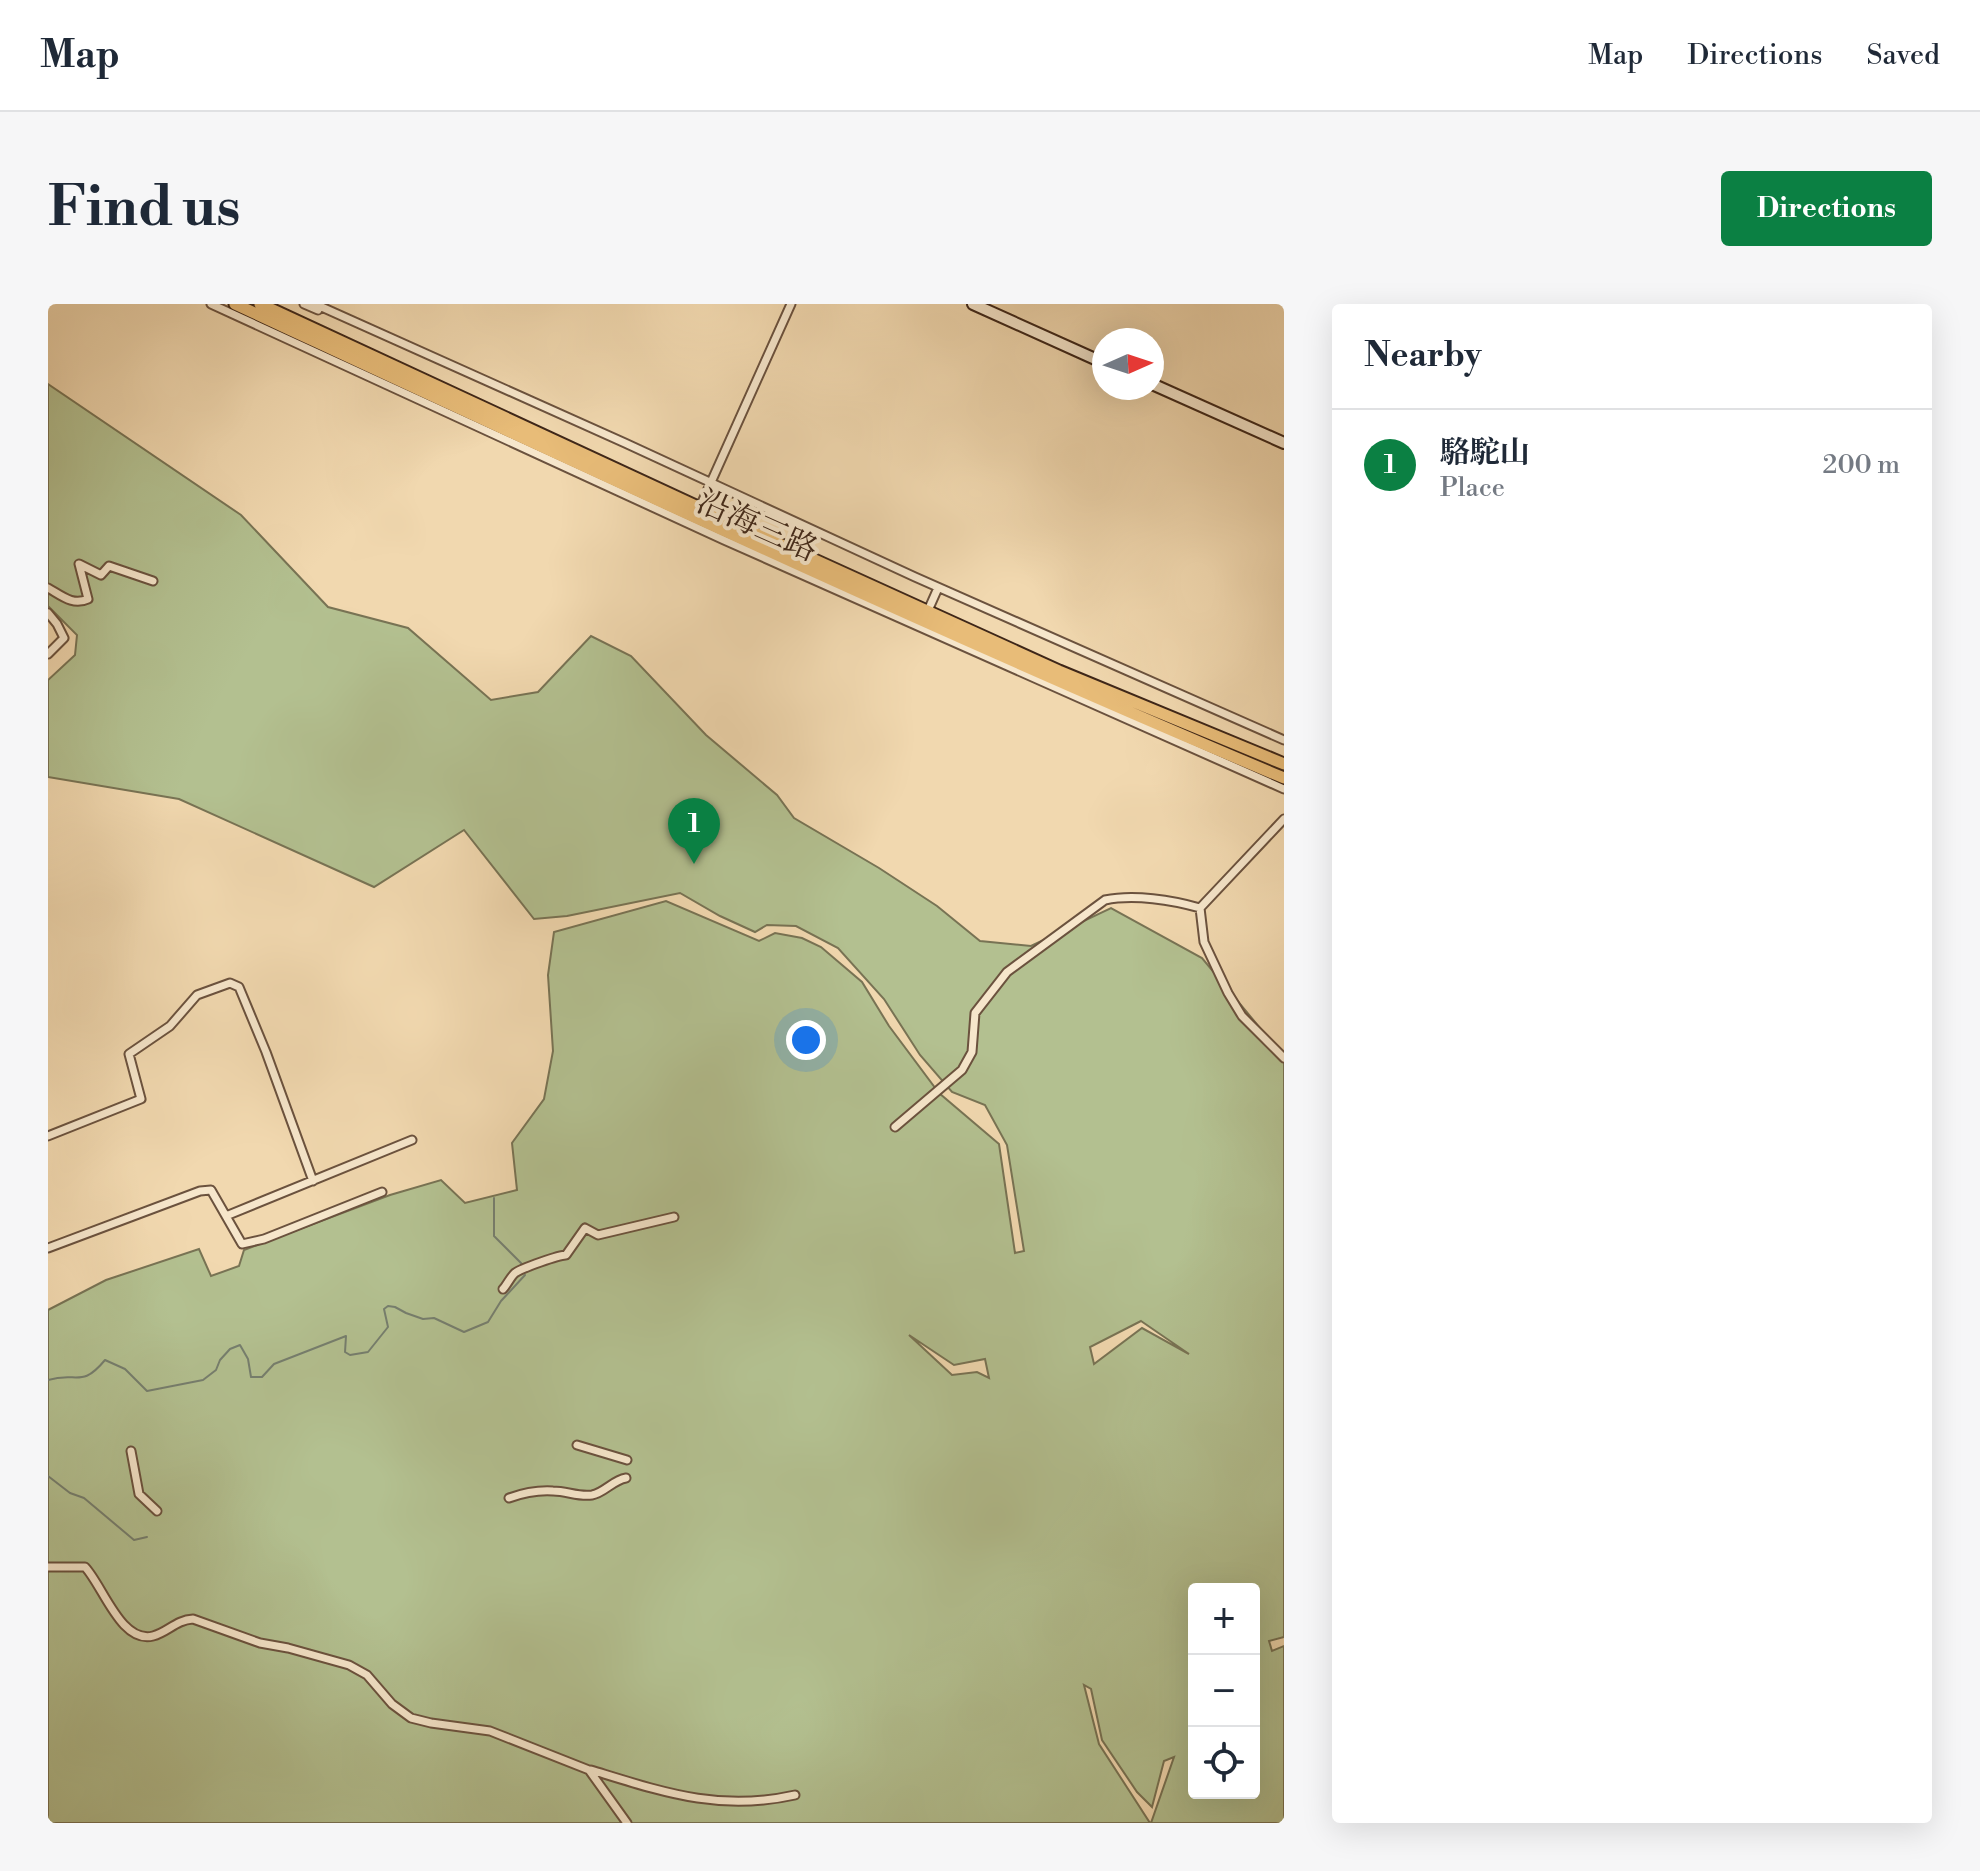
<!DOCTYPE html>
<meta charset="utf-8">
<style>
body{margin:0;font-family:"Libre Bodoni","Noto Serif TC",serif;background:#f6f6f7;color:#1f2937}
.controls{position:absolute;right:24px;bottom:24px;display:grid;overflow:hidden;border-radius:8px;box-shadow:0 8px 32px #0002}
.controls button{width:72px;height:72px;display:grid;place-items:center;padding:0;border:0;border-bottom:2px solid #e0e1e3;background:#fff;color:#1f2937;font:40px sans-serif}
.compass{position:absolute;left:1044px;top:24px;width:72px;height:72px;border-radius:50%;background:#fff;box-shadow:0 8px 32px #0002;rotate:87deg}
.you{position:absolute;left:758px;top:736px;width:28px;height:28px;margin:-20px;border:6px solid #fff;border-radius:50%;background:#1a73e8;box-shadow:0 0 0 12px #1a73e833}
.badge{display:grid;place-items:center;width:52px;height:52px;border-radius:50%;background:#0b8043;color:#fff;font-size:26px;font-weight:700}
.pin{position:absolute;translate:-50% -66px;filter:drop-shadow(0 2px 4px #0008)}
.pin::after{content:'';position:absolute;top:42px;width:28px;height:24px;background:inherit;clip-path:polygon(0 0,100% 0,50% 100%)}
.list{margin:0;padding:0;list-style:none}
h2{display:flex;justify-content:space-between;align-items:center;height:104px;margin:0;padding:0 32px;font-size:34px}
h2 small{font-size:26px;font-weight:400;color:#747a83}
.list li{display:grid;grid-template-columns:52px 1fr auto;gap:24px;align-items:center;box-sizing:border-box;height:112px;padding:0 32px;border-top:2px solid #e0e1e3}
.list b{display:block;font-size:30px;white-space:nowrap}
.list p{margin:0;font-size:26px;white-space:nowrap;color:#747a83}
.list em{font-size:26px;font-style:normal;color:#747a83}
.icon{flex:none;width:44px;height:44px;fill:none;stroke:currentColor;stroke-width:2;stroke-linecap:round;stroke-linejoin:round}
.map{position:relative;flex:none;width:1236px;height:1519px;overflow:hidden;border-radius:8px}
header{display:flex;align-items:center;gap:48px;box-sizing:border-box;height:112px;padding:0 40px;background:#fff;border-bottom:2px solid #e0e1e3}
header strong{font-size:38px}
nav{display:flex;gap:44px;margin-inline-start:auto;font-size:28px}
.intro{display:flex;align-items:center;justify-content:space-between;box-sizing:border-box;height:192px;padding:0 48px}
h1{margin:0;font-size:56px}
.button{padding:20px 36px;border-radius:8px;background:#0b8043;color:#fff;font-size:28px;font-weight:700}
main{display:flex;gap:48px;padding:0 48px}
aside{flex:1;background:#fff;border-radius:8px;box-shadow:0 8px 32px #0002}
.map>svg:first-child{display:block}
.green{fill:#b3c090;stroke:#787354;stroke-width:2;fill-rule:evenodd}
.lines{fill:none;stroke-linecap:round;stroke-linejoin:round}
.stream{stroke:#767f6f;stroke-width:2}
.street-casing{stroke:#6b523e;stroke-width:11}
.secondary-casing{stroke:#3e2618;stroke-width:14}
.primary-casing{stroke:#3e2618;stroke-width:15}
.street{stroke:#f6e6cb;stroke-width:7}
.secondary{stroke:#f6e6cb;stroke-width:10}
.primary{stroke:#e8bc78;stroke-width:11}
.labels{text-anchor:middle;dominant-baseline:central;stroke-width:8;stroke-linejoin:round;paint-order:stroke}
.street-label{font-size:32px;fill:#3e2618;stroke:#f6e6cb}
</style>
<header>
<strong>Map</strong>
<nav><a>Map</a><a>Directions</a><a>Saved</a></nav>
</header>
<div class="intro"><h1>Find us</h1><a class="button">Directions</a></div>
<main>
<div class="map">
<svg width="1236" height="1519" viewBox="0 0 1236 1519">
<rect width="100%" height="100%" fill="#f1d8af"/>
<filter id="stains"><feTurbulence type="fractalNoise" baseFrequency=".0025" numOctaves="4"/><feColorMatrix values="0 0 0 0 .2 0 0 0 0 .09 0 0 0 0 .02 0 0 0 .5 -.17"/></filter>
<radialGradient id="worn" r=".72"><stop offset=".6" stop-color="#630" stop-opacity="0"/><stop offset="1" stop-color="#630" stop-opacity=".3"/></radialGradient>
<path class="green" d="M 0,80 L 193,211 L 280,303 L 360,324 L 443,396 L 490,388 L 543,332 L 583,352 L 658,431 L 729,491 L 746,514 L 831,564 L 889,602 L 932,637 L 983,642 L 1063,604 L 1154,654 L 1236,753 L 1236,1333 L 1221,1337 L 1224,1347 L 1236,1342 L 1236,1519 L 1103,1519 L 1126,1453 L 1116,1457 L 1104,1503 L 1089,1488 L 1054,1436 L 1043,1385 L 1036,1381 L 1051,1440 L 1102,1519 L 0,1519 L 0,1006 L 58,976 L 151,945 L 163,972 L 191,962 L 196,946 L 342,891 L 393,876 L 417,899 L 469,886 L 464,839 L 496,795 L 505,747 L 500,671 L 506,628 L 618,597 L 711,637 L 727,629 L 754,634 L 773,643 L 814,678 L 841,722 L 891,789 L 951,840 L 967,949 L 976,947 L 959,841 L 937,801 L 904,788 L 872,751 L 836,695 L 790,644 L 748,622 L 719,621 L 707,628 L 672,612 L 632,589 L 519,612 L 486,615 L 416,526 L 326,583 L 131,495 L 0,473 L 0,376 L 27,351 L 29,331 L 0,302 ZM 1093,1017 L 1141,1050 L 1094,1024 L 1046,1060 L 1042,1043 ZM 861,1031 L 906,1061 L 937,1055 L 941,1074 L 929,1068 L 904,1071 ZM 1146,1285 L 1206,1285 L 1206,1489 L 1146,1489 Z"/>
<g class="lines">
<path class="stream" d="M 446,894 L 446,932 L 475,961
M 0,1076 C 29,1067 33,1085 57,1056 L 77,1065 L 99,1087 L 155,1076 L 168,1066 L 172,1056 L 182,1045 L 192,1041 L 200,1055 L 203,1073 L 214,1073 L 226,1060 L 298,1032 L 297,1048 L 302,1051 L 320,1048 L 340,1023 L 336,1005 L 340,1002 L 347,1003 L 358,1009 L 375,1015 L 386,1014 L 416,1028 L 440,1018 L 453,997 L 477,971
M 0,1172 L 22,1189 L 36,1194 L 86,1236 L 99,1233"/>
<defs>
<path id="street" d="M 163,0 L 676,236 L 1236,485
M 256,0 L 270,6
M 267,0 L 577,139 L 867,273 L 1236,436
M 651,205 L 743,0
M 0,284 C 14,292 25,302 40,295 L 31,260 L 53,271 L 61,262 L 105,277
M 0,309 L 9,320 L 16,334 L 0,350
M 878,311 L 890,284
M 1152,604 L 1236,515
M 847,823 L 914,766 L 924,748 L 927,709 L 959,668 L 1057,596 C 1086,590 1124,596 1152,604 L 1156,638 L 1180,689 L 1194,712 L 1236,754
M 0,832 L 93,795 L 81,750 L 122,722 L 149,691 L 182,679 L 191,683 L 218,748 L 265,877
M 178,912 L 364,836
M 0,944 L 152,887 L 163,886 L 194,940 L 216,935 L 334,888
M 455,985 C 459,981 463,972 467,969 C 474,964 511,951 518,951 L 537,924 L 550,931 L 626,913
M 529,1141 L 579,1156
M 83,1147 L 91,1190 L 109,1207
M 461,1194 C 475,1189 490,1186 505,1187 C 519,1187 530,1193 544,1191 C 556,1189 565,1176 578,1174
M 0,1263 L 37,1263 C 55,1282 73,1340 105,1332 C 120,1328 128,1316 145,1315 L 212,1339 L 240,1344 L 301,1361 L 319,1371 L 344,1400 L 363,1414 L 383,1419 L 442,1427 L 541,1466 L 579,1519
M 543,1466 C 615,1488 671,1508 747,1491"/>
<path id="secondary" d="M 925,0 L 1056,59
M 1104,80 L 1236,139"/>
<path id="primary" d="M 187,0 C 535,162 882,325 1236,474
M 212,0 L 652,204 L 1011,367 L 1236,460"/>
</defs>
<use href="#street" class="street-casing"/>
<use href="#secondary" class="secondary-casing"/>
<use href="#primary" class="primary-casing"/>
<use href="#street" class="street"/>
<use href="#secondary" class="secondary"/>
<use href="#primary" class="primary"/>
</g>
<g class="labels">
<g class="street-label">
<text transform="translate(709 222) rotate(24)">沿海三路</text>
</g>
</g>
<rect width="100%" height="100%" filter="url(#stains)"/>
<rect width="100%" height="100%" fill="url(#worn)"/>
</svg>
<div class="controls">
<button>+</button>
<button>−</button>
<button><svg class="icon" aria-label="locate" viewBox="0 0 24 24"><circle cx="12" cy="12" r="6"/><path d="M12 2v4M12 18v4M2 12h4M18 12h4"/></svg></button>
</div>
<svg class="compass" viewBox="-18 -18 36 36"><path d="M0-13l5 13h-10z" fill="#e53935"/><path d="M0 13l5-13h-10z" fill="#747a83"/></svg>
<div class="you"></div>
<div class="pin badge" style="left:646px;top:560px">1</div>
</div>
<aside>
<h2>Nearby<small></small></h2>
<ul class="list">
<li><span class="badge">1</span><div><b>駱駝山</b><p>Place</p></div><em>200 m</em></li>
</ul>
</aside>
</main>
